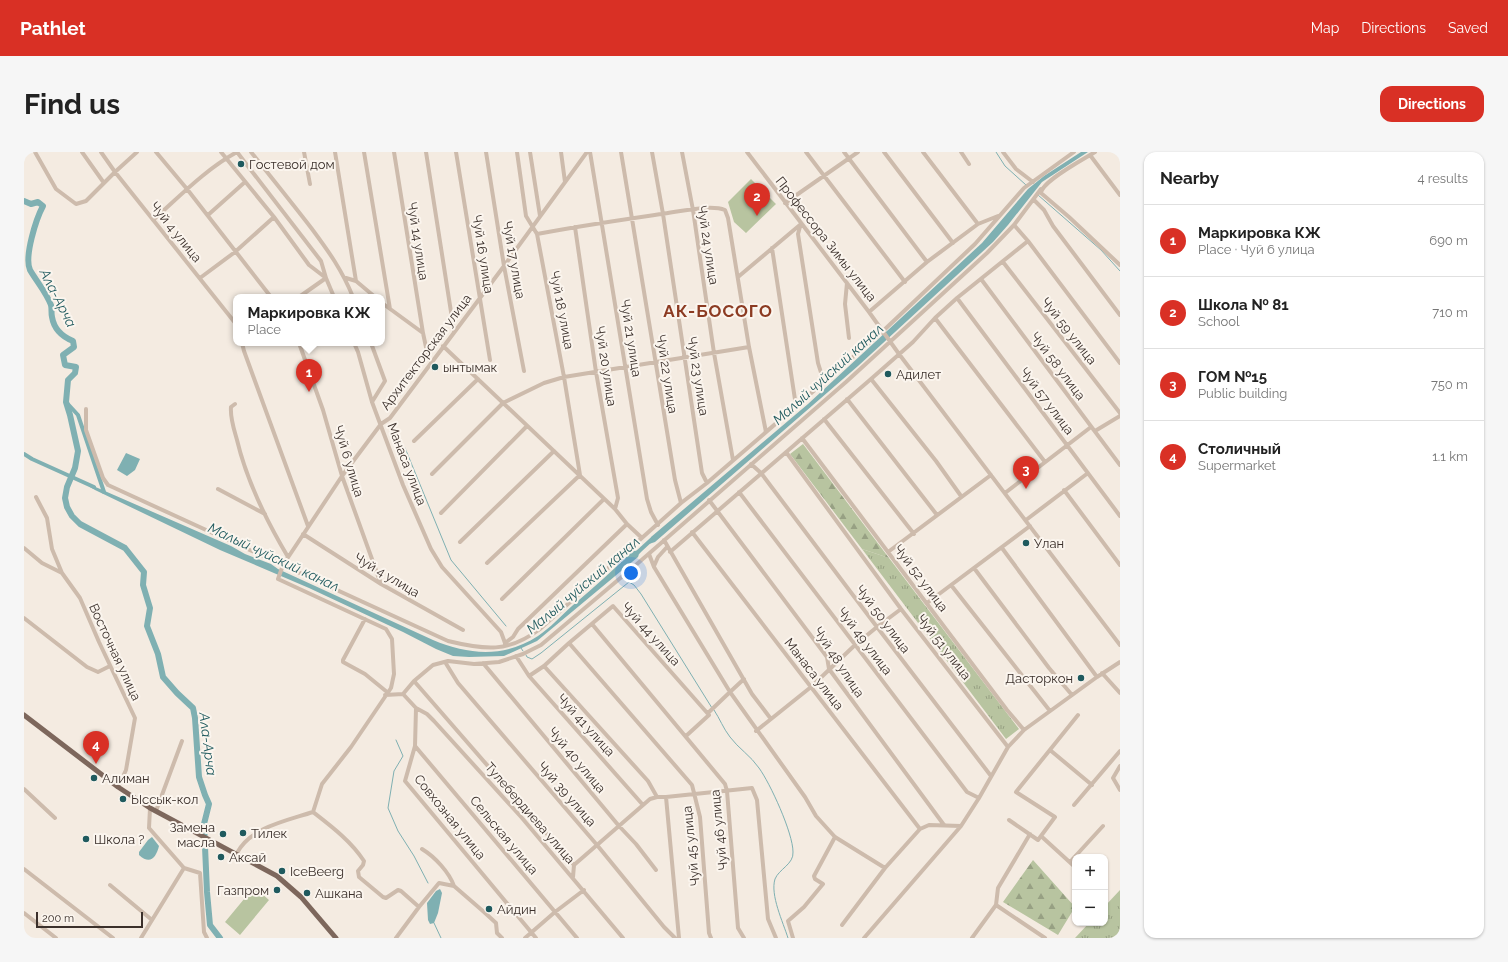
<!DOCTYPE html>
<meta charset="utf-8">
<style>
body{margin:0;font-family:Raleway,sans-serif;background:#f6f6f6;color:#222}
.controls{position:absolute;right:12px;bottom:12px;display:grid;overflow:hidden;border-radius:8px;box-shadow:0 1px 3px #0004}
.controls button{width:36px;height:36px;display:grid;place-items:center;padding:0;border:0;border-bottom:1px solid #e0e0e0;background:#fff;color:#222;font:20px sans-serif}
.scale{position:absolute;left:12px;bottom:10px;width:107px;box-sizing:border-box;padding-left:4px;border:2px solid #3b302b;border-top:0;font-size:11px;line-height:14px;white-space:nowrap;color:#3b302b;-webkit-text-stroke:3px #fbf5ee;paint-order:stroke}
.you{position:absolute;left:607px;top:421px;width:14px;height:14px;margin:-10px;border:3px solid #fff;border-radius:50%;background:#1a73e8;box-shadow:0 0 0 6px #1a73e833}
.badge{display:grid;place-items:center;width:26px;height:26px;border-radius:50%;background:#d93025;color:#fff;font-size:13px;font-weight:700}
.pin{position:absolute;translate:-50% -33px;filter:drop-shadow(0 1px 2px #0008)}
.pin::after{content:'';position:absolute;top:21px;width:14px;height:12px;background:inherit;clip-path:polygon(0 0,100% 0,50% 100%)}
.popup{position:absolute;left:209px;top:142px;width:152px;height:52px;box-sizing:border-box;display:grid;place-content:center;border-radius:8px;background:#fff;filter:drop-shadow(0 1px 3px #0005);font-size:13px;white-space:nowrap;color:#767676}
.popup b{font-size:15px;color:#222}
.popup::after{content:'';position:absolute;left:50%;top:100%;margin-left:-8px;border:8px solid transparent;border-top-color:#fff}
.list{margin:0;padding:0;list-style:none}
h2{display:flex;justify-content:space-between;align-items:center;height:52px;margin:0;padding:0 16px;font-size:17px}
h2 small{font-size:13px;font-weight:400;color:#767676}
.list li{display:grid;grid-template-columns:26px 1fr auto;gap:12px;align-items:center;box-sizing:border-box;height:72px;padding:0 16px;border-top:1px solid #e0e0e0}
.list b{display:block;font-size:15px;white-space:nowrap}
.list p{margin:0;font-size:13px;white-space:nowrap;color:#767676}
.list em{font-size:13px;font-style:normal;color:#767676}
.map{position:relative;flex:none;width:1096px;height:786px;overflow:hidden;border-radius:12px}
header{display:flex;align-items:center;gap:24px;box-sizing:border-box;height:56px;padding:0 20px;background:#d93025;color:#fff}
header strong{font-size:19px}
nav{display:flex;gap:22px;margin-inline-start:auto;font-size:14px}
.intro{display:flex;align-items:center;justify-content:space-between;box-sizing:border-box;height:96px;padding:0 24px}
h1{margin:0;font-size:28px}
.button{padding:10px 18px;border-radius:12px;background:#d93025;color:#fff;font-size:14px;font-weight:700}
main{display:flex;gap:24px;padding:0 24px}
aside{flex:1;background:#fff;border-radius:12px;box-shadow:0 1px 3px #0004}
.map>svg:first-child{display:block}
.grass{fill:url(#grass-tufts)}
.forest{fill:url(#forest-firs)}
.pitch{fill:#b8c4a0}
.water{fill:#7fb0b2}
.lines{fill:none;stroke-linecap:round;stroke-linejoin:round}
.stream{stroke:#7fb0b2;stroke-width:1}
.canal{stroke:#7fb0b2;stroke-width:4}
.river{stroke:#7fb0b2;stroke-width:6}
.minor{stroke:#cdbbac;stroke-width:4}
.major{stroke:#7d675c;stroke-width:5}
.poi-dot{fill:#1f5a5e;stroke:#fbf5ee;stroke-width:1.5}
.labels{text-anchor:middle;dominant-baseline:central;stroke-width:4;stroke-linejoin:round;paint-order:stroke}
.poi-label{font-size:13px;fill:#3b302b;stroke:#fbf5ee;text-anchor:start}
.street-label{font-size:13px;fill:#3b302b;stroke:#fbf5ee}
.water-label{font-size:14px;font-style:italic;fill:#1f5a5e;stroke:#fbf5ee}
.district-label{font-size:17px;font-weight:bold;letter-spacing:1px;fill:#8c3b22;stroke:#fbf5ee}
</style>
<header>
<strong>Pathlet</strong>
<nav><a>Map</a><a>Directions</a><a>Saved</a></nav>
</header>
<div class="intro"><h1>Find us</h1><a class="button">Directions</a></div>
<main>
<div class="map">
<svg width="1096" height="786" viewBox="0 0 1096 786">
<defs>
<pattern id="grass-tufts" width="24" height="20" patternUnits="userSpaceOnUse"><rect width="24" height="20" fill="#b8c4a0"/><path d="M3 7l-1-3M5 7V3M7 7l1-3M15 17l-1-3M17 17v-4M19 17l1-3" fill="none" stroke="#97a083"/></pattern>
<pattern id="forest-firs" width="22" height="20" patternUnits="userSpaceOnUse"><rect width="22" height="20" fill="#b8c4a0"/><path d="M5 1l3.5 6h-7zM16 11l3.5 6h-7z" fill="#97a083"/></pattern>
</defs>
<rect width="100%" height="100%" fill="#f4ebe1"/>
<path class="grass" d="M 838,397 L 865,406 L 995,577 L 982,587 Z
M 1096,738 L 1096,786 L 1051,786 L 1065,771 L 1081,771 L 1081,754 Z"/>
<path class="forest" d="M 779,292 L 865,406 L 838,397 L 766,302 Z
M 1009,708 L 1051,755 L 1034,783 L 979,750 Z"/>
<path class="pitch" d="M 727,27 L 752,52 L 722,81 L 710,70 L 704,50 Z
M 230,735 L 245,748 L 216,783 L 201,770 Z"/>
<path class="water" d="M 1057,0 L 1064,0 L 1018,30 L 984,73 L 969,90 L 834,214 L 631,390 L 625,392 L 624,390 L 627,385 L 784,252 L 890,154 L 958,91 L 1004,37 L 1020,24 Z
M 102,301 L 116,307 L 111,318 L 103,324 L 93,318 Z
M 67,333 L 207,394 L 221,402 L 247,412 L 254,417 L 409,488 C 445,503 480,506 514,484 C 526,476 537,464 548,454 C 569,436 590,418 609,398 L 612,399 L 618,395 L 619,397 L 615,402 L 614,405 L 513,489 L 480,504 L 445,505 L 429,504 L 412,497 L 379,480 L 285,436 L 196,398 L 71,338 L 66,335 Z
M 128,685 L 135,694 C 132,706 126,713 115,703 L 115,700 L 124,688 Z
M 416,737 L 418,741 L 414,761 L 410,771 L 406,772 L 404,768 L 403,751 L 412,739 Z"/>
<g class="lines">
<path class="stream" d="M 972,0 L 981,14 L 1002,33
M 1014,43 L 1077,98 L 1096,119
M 381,296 L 427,408 L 482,474
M 497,496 L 499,499
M 502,503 L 503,505 L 508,507 L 517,501 L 605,430 L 610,433 L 617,442 L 688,556
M 690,558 C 696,567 699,576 706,585 C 714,596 727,604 735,616 C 746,631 769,681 769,700 C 770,712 755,717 751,727 C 746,743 759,770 764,786
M 372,588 L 379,604 L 370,619 L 364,656 L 374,679 L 390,704 L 404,731
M 410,771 L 417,786"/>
<path class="canal" d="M 42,250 L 54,263 L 80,340
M 0,302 L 8,307 L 70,335
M 614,400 L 627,388"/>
<path class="river" d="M 0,49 L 7,52 L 14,50 L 19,54 C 12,67 0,105 6,118 C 13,130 22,140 27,153 C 28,157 27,161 28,165 C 30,177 39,185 49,189 L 50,195 L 39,203 L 41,213 L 52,215 L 51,221 L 44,228 L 42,250 L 46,263 L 54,299 L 51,316 L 43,335 L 41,346 L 43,355 L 48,364 L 56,372 L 101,396 L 120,420 L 119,433 L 126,456 L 123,474 L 134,502 L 139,525 L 153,541 L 169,556 L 171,566 L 175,625 L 181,643 L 185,652 L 180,672 L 183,740 L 186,773 L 196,786"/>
<path class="minor" d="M 11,0 L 32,37 L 52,52 L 62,49 L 91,20 L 113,0
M 58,0 L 80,31
M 77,0 L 91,20 L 212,172
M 132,0 L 163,37 L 247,145
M 197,0 L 250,65 L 285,113 L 302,126 L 275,145
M 213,0 L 297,109 L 302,126 L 310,145
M 227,0 C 247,25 268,51 288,77 C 305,100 318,118 329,145
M 280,0 L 286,32
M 311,0 L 332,129
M 340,0 L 366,157
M 370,0 L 399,181
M 402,0 L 430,179
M 432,0 L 466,208
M 462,0 L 480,114 L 500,219
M 506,0 L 516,64
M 537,0 L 541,30
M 566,0 L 623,347 L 627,360 L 634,373
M 597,0 L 651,328 L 657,351
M 628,0 L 639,62 L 678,321 L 683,331
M 658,0 L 669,58 L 690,201 L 709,308
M 723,0 L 845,160 L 875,202 L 1096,493
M 782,0 L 881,130
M 820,0 L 903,110
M 860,0 L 929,91
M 899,0 L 954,72
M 937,0 L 945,12
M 979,0 L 992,17 L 1009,30
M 1071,0 C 1060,7 1018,29 1017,41 L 1045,65 L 1096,113
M 1066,3 L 1096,43
M 1010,48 L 1020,58 L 1029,74 L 1096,163
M 761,51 L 834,0
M 184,63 L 221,30
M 129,68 C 156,44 182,17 213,0
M 777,71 L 774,82 L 794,211 L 800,230
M 990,73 L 1004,89 L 1096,211
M 551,75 L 572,220 L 594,346 L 591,357
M 513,82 C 554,74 596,68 637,62 C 654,60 686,52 701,58 L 704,66 L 725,195 L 742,280
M 748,96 L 772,254
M 979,110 L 1096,261
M 714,125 L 777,72
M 176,126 L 211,100 L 250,65
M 322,126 L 332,129 L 351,145
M 957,127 L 1096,313
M 823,131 L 821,152 L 825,186
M 933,146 L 1096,364
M 358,151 L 399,181 L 402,195 L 403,204 L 407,209
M 845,160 L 903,110 L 954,72 L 974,64
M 911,166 L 1021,310
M 218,191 L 220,199 L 284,374
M 275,191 L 299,258 L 318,324 L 357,432
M 330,191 L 334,200 L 348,250 L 379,333 L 407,397 L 418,415 L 477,480 L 481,491
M 347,191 L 361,229 L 348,250
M 419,194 L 591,357 L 603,372 L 618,386
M 847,227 L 912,309 L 937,344
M 823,247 L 913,363
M 211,252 L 207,255 C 206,266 210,277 213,288 C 223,330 242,368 264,405
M 62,257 L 62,278 L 79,326 L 84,333 L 424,489 C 461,498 484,501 516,477 L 657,351 L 683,331 L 859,179 L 951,92 L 1000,36 L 1050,0
M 800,267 L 890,382
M 1071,279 L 1096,264
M 778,286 L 983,558 L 1000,578
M 390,289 L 454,227
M 762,300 L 877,457 L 984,595
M 727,312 L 737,321 L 853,475 L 967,624
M 408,322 L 479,251 L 520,231 L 540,225 L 725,195
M 194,337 L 241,362
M 1040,338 L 1096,413
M 715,340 L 943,640 L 955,646
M 981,341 L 1067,275
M 12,345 L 23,366 L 28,397 L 38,421
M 685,348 L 803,505 L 805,517 L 920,673
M 417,361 L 503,274
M 1002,368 L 1064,321
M 668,380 L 896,677
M 279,382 L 357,432 L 439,478
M 640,388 L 728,542 L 747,567
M 436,390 L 530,299
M 0,396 L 18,411 L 38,421 L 56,446 L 75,490 L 111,566 L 102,618 L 94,635
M 978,396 L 1073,525
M 646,400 L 847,227 L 889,190 L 911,166 L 933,146 L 1004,89
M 864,400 L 967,323
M 625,402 L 630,415 L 706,540 L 684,561
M 463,411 L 556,323 L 540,225 L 513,82 L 502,64 L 493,0
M 630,414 L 634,405 L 643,395
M 950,416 L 1025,516 L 1048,543
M 927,433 L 1026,559
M 478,447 L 580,347
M 903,451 L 1006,374
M 0,466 L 63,515 L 74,520 L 86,514
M 341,467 L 319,508 L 319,510 L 341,522 L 363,540
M 568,472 L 701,632 L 703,639 L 714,776 L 720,786
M 545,491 L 668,633 L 676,665 L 685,781 L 687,786
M 481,493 L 481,491 L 489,485 L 494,477 L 603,372
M 492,504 L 505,524 L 619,653
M 421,510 L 434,531 L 573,693 L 640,775 L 651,786
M 459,511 L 595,674 L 612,692 L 632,718
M 520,514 L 624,629 L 633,645
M 1078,521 L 1096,541
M 505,524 L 520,514 L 545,491 L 589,454 L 685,563 L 662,584
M 720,527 L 706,540 L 781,645 L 792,664 L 811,685 L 861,716
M 390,529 L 550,713
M 379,542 L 392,556 L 391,594 L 381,629 L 512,786
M 361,543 L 379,542 L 390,529 L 409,513 L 424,509 L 450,512 L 475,510 L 499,502 L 517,493 L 613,412 L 822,230 L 891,167 L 963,101 L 990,73 L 1017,37
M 392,556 L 403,562 L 410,569 L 498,666 L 599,786
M 732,579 L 787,535 L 831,493 L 853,475 L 877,457
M 391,594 L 553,786
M 1026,598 L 1068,633
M 1096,614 L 1089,626 L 1096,638
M 0,637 L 31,666
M 642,645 L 655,786
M 1050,653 L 1096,599
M 132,659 L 158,589
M 289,660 C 307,674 327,689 340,709 L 339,713 L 334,719 L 335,725 L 359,745 L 362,746 L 374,738 L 377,739 L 395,755
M 985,668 L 1014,688 L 1031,665 L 992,640 L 1054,563
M 1017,684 L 1051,715
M 398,697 C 411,705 425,720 430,734
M 213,701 C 227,675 262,669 289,660 L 298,632 L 327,595 L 367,536 L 370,522 L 368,487 L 362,477 L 254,427 L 259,413 L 318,324 L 357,272 L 366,266 L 480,114 L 563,0
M 1046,710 L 1079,674
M 160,716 L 176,721 L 180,780 L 183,786
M 0,717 L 89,786
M 549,725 L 550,713 L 626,647 L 633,645 L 642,645 L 728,636 L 733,648 L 744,767 L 752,786
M 86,733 L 128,768
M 972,753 L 1021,786
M 0,761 L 32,786
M 818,773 L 861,716 L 896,677 L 905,673 L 937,674
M 117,786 L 160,716 L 125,676 L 126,656
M 372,786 L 395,755 L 415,731 L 430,734 L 460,760 L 472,771 L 473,781 L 478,786
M 501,786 L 531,760 L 560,738
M 769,786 L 764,769 L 780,755 L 799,732 L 791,727 L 790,724 L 811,685
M 840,786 L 937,674 L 955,646 L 984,595 L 1000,578 L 1073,525 L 1096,510
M 948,786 L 972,753 L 974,736 L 1006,682"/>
<path class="major" d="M 0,563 L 94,635 L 126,656 L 253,724 L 277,745 L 312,786"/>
</g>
<g class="poi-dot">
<circle cx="217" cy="12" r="4"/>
<circle cx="411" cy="215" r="4"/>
<circle cx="864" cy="222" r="4"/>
<circle cx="1002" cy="391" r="4"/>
<circle cx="1057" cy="526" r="4"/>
<circle cx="70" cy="626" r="4"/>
<circle cx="99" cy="647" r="4"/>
<circle cx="219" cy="681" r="4"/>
<circle cx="199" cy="682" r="4"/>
<circle cx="62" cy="687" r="4"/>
<circle cx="197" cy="705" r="4"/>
<circle cx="258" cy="719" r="4"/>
<circle cx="253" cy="738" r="4"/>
<circle cx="283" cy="741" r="4"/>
<circle cx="465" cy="757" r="4"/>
</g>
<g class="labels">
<g class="poi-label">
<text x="225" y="12">Гостевой дом</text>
<text x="419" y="215">ынтымак</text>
<text x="872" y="222">Адилет</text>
<text x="1010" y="391">Улан</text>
<text x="1049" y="526" text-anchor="end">Дасторкон</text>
<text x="78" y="626">Алиман</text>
<text x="107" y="647">Ыссык-кол</text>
<text x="191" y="675" text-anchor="end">Замена<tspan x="191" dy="15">масла</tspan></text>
<text x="227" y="681">Тилек</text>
<text x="70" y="687">Школа ?</text>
<text x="205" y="705">Аксай</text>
<text x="266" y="719">IceBeerg</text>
<text x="245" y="738" text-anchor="end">Газпром</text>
<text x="291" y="741">Ашкана</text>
<text x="473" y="757">Айдин</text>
</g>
<g class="street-label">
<text transform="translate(152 80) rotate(51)">Чуй 4 улица</text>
<text transform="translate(802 87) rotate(52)">Профессора Зимы улица</text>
<text transform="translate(394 89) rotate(81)">Чуй 14 улица</text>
<text transform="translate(684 93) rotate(81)">Чуй 24 улица</text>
<text transform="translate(459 102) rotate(81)">Чуй 16 улица</text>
<text transform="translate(490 108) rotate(80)">Чуй 17 улица</text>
<text transform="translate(538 158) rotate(79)">Чуй 18 улица</text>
<text transform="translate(1045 179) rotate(52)">Чуй 59 улица</text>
<text transform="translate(607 186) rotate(81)">Чуй 21 улица</text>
<text transform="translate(402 200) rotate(-53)">Архитекторская улица</text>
<text transform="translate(582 214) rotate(81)">Чуй 20 улица</text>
<text transform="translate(1034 214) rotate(53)">Чуй 58 улица</text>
<text transform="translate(643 222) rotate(81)">Чуй 22 улица</text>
<text transform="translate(674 224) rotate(81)">Чуй 23 улица</text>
<text transform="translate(1023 249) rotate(53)">Чуй 57 улица</text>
<text transform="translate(325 309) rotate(73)">Чуй 6 улица</text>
<text transform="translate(383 312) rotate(69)">Манаса улица</text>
<text transform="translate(363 423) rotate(31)">Чуй 4 улица</text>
<text transform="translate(897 426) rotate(53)">Чуй 52 улица</text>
<text transform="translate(859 467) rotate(53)">Чуй 50 улица</text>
<text transform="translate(627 482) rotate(48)">Чуй 44 улица</text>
<text transform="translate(841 489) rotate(53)">Чуй 49 улица</text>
<text transform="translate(920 495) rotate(52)">Чуй 51 улица</text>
<text transform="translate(91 500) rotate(65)">Восточная улица</text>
<text transform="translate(815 510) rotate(57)">Чуй 48 улица</text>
<text transform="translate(790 522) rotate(52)">Манаса улица</text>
<text transform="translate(562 573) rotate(48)">Чуй 41 улица</text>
<text transform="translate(553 608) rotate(50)">Чуй 40 улица</text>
<text transform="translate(543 642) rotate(49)">Чуй 39 улица</text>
<text transform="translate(506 661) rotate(49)">Тулебердиева улица</text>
<text transform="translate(426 665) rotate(51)">Совхозная улица</text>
<text transform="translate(695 678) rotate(-96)">Чуй 46 улица</text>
<text transform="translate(480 683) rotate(50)">Сельская улица</text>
<text transform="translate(667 694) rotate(-96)">Чуй 45 улица</text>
</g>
<g class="water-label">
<text transform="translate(34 146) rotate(63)">Ала-Арча</text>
<text transform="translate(804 222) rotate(-42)">Малый чуйский канал</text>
<text transform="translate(250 405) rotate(25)">Малый чуйский канал</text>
<text transform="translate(559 433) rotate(-40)">Малый чуйский канал</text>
<text transform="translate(184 592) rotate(83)">Ала-Арча</text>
</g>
<g class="district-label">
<text x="694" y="159">АК-БОСОГО</text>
</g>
</g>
</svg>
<div class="controls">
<button>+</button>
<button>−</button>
</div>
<div class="scale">200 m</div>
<div class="you"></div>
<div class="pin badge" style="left:285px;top:240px">1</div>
<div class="popup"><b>Маркировка КЖ</b>Place</div>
<div class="pin badge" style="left:733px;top:64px">2</div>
<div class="pin badge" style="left:1002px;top:337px">3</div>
<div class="pin badge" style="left:72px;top:612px">4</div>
</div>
<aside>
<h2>Nearby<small>4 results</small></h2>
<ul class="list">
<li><span class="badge">1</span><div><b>Маркировка КЖ</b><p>Place · Чуй 6 улица</p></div><em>690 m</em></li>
<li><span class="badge">2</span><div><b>Школа № 81</b><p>School</p></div><em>710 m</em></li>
<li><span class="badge">3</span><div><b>ГОМ №15</b><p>Public building</p></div><em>750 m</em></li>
<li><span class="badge">4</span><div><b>Столичный</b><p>Supermarket</p></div><em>1.1 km</em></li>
</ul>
</aside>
</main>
